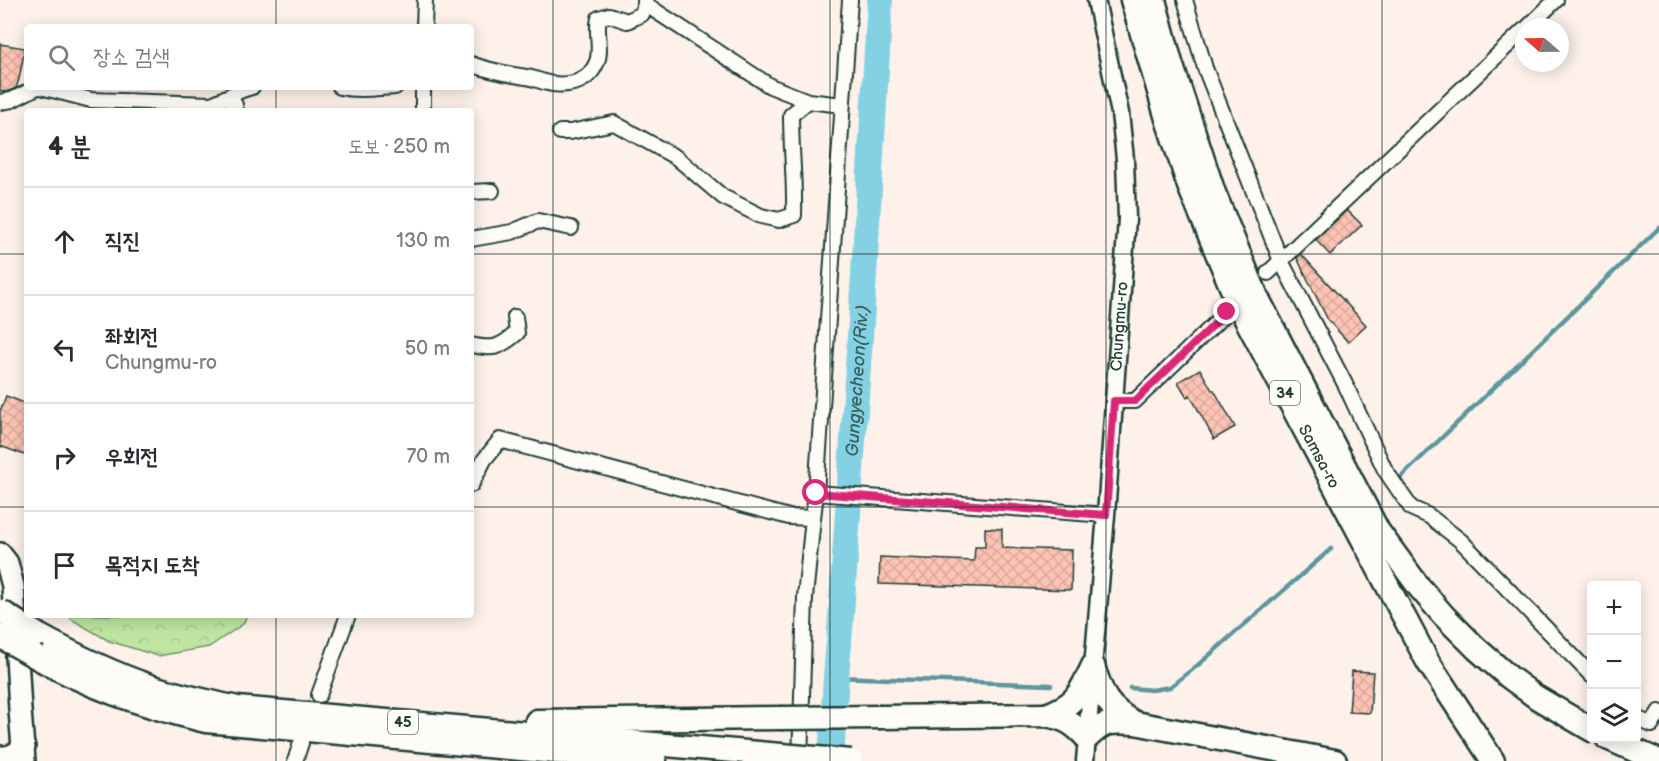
<!DOCTYPE html>
<html lang="ko">
<meta charset="utf-8">
<style>
body{margin:0;font-family:"Balsamiq Sans","Poor Story",sans-serif;background:#f7f7f7;color:#2b2b33}
.controls{position:absolute;right:18px;bottom:18px;display:grid;overflow:hidden;border-radius:6px;box-shadow:0 3px 15px #0003}
.controls button{width:54px;height:54px;display:grid;place-items:center;padding:0;border:0;border-bottom:2px solid #e1e1e2;background:#fff;color:#2b2b33;font:30px sans-serif}
.compass{position:absolute;left:1515px;top:18px;width:54px;height:54px;border-radius:50%;background:#fff;box-shadow:0 3px 15px #0003;rotate:290deg}
.stop{position:absolute;width:18px;height:18px;margin:-14px;border:4px solid #db2777;border-radius:50%;background:#fff}
.stop.end{background:#db2777;border-color:#fff;box-shadow:0 2px 6px #0008}
.list{margin:0;padding:0;list-style:none}
h2{display:flex;justify-content:space-between;align-items:center;height:78px;margin:0;padding:0 24px;font-size:26px}
h2 small{font-size:20px;font-weight:400;color:#7c7c81}
.list li{display:grid;grid-template-columns:39px 1fr auto;gap:18px;align-items:center;box-sizing:border-box;height:108px;padding:0 24px;border-top:2px solid #e1e1e2}
.list b{display:block;font-size:22px;white-space:nowrap}
.list p{margin:0;font-size:20px;white-space:nowrap;color:#7c7c81}
.list em{font-size:20px;font-style:normal;color:#7c7c81}
.icon{flex:none;width:33px;height:33px;fill:none;stroke:currentColor;stroke-width:2;stroke-linecap:round;stroke-linejoin:round}
.map{position:relative;flex:none;width:1659px;height:761px;overflow:hidden}
.search{position:absolute;background:#fff;box-shadow:0 3px 15px #0003;left:24px;top:24px;width:450px;height:66px;display:flex;align-items:center;gap:15px;box-sizing:border-box;padding:0 21px;border-radius:6px;color:#7c7c81;font-size:22px}
.panel{position:absolute;background:#fff;box-shadow:0 3px 15px #0003;left:24px;top:108px;width:450px;height:510px;border-radius:6px}
.map>svg:first-child{display:block}
.forest{fill:url(#forest-crowns);stroke:#6f926a;stroke-width:1.5}
.lines{fill:none;stroke-linecap:round;stroke-linejoin:round}
.stream{stroke:#5c969e;stroke-width:4.5}
.river{stroke:#85d1e4;stroke-width:26}
.building{fill:url(#building-cross-hatch);stroke:#1f3d34;stroke-width:1.5}
.minor-casing{stroke:#1f3d34;stroke-width:18}
.tertiary-casing{stroke:#1f3d34;stroke-width:21}
.primary-casing{stroke:#1f3d34;stroke-width:26}
.trunk-casing{stroke:#1f3d34;stroke-width:27}
.minor{stroke:#fdfcf7;stroke-width:14}
.tertiary{stroke:#fdfcf7;stroke-width:16}
.primary{stroke:#fdfcf7;stroke-width:21}
.trunk{stroke:#fdfcf7;stroke-width:22}
.trunk-bridge-casing{stroke:#1f3d34;stroke-width:27;stroke-linecap:butt}
.trunk-bridge{stroke:#fdfcf7;stroke-width:22}
.route{stroke:#db2777;stroke-width:8}
.grid{fill:none;stroke:#1f3d34;stroke-width:1.5;stroke-opacity:0.55}
.labels{text-anchor:middle;dominant-baseline:central;stroke-width:4.5;stroke-linejoin:round;paint-order:stroke}
.shield{fill:#fdfcf7;stroke:#62766e;stroke-width:1.5}
.shield-label{font-size:15px;font-weight:bold;fill:#1f3d34}
.street-label{font-size:16px;fill:#1f3d34;stroke:#fdfcf7}
.water-label{font-size:18px;font-style:italic;fill:#386260;stroke:#fdfcf7}
</style>
<div class="map">
<svg width="1659" height="761" viewBox="0 0 1659 761">
<defs>
<pattern id="forest-crowns" width="20" height="18" patternUnits="userSpaceOnUse" patternTransform="scale(1.5)"><rect width="20" height="18" fill="#bfe6a1"/><path d="M2 6a3 3 0 1 1 6 0M12 15a3 3 0 1 1 6 0" fill="none" stroke="#a4c68b"/></pattern>
<pattern id="building-cross-hatch" width="8" height="8" patternUnits="userSpaceOnUse" patternTransform="scale(1.5)"><rect width="8" height="8" fill="#fdc3b4"/><path d="M0 0l8 8M0 8l8-8" fill="none" stroke="#d8a89b"/></pattern>
</defs>
<rect width="100%" height="100%" fill="#fdf1ea"/>
<filter id="ink" filterUnits="userSpaceOnUse"><feTurbulence type="fractalNoise" baseFrequency=".0167" numOctaves="2"/><feDisplacementMap in="SourceGraphic" scale="12" xChannelSelector="R" yChannelSelector="G"/><feConvolveMatrix kernelMatrix="1 2 1 2 8 2 1 2 1" color-interpolation-filters="sRGB"/></filter>
<g filter="url(#ink)">
<path class="forest" d="M 69,615 L 247,615 L 243,624 L 209,647 L 158,656 L 109,641 L 71,619 Z"/>
<g class="lines">
<path class="stream" d="M 1398,480 L 1659,228
M 836,677 L 1051,685
M 1130,688 L 1152,690 L 1170,687 L 1198,665 L 1331,549"/>
<path class="river" id="s1" d="M 831,761 L 836,677 L 840,630 L 862,308 L 880,0"/>
</g>
<path class="building" d="M 0,44 L 25,48 L 19,79 L 16,88 L 6,92 L 0,91 Z
M 1347,210 L 1362,225 L 1330,255 L 1316,240 Z
M 1301,254 L 1366,325 L 1348,342 L 1328,320 L 1297,258 Z
M 1200,369 L 1212,390 L 1214,390 L 1235,427 L 1214,439 L 1190,395 L 1187,397 L 1178,382 Z
M 6,396 L 27,404 L 27,456 L 0,446 L 0,411 Z
M 985,528 L 1002,529 L 1002,548 L 1072,550 L 1071,590 L 879,584 L 880,557 L 974,561 L 975,547 L 985,547 Z
M 1352,671 L 1373,672 L 1370,713 L 1349,712 Z"/>
<g class="lines">
<defs>
<path id="minor" d="M 645,0 L 645,4 L 770,86 L 808,101 L 842,105
M 1185,0 L 1205,68 L 1281,261 L 1345,384 L 1385,470 L 1411,508 L 1429,516 L 1461,541 L 1592,676
M 424,27 L 425,0
M 1528,27 L 1556,0
M 471,64 C 489,71 507,74 526,77 C 535,78 544,83 553,84 C 571,86 588,82 596,64 C 603,50 595,33 599,18 L 609,15 L 627,21 L 642,14 L 645,4
M 41,87 L 91,100 L 211,104 C 225,99 238,90 252,87
M 340,87 C 358,91 377,88 395,87
M 230,97 L 235,105 L 236,111
M 0,102 L 12,100 L 37,87
M 423,111 L 423,87
M 560,132 L 570,132 L 614,123 L 677,158 L 723,197 L 761,216 L 779,220 L 794,215 C 795,182 791,149 791,115 L 808,101
M 471,192 L 492,191
M 471,239 L 512,232 L 538,221 L 571,228
M 1268,273 L 1524,30
M 471,345 C 494,350 499,348 517,333 L 515,317
M 1114,401 L 1135,401 L 1227,312
M 471,485 L 484,460 L 500,440 L 789,517 L 813,518 L 816,493 L 850,0
M 816,493 L 1106,515
M 319,695 L 348,615
M 1636,718 L 1652,725 L 1659,712
M 295,761 L 301,743
M 800,761 L 805,597 L 813,518"/>
<g id="tertiary">
<path id="s2" d="M 1085,761 L 1106,515 L 1127,219 L 1125,159 L 1120,113 L 1096,0"/>
</g>
<path id="primary" d="M 0,554 L 7,563 L 13,586 L 20,710 L 24,761
M 0,757 C 10,758 16,754 24,747"/>
<g id="trunk">
<path id="s3" d="M 1132,0 L 1167,119 L 1189,186 L 1240,308 L 1428,662 L 1493,761"/>
<path d="M 1154,0 L 1171,63 L 1214,193 L 1257,297 L 1378,531 L 1419,587 L 1444,616 L 1477,649 L 1509,677 L 1536,697 L 1592,730"/>
<path d="M 38,635 C 73,654 109,672 147,685 C 176,695 207,701 237,708 L 781,755"/>
<path d="M 38,658 C 90,688 147,707 206,721 L 655,761"/>
<path d="M 1093,666 C 1103,696 1106,707 1135,723"/>
<path d="M 1046,715 C 1077,704 1079,694 1093,666"/>
<path d="M 881,717 L 1046,715 C 1066,719 1073,723 1087,738 C 1106,720 1111,722 1135,723 L 1335,761"/>
<path d="M 537,721 L 781,718"/>
<path d="M 1607,738 L 1659,761"/>
</g>
</defs>
<use href="#minor" class="minor-casing"/>
<use href="#tertiary" class="tertiary-casing"/>
<use href="#primary" class="primary-casing"/>
<use href="#trunk" class="trunk-casing"/>
<use href="#minor" class="minor"/>
<use href="#tertiary" class="tertiary"/>
<use href="#primary" class="primary"/>
<use href="#trunk" class="trunk"/>
<defs>
<path id="trunk-bridge" d="M 0,611 L 38,635
M 0,636 L 38,658
M 781,718 L 881,717
M 781,755 L 851,761"/>
</defs>
<use href="#trunk-bridge" class="trunk-bridge-casing"/>
<use href="#trunk-bridge" class="trunk-bridge"/>
</g>
</g>
<g class="lines" filter="url(#ink)">
<path class="route" d="M 816,493 L 1106,515 L 1114,401 L 1135,401 L 1227,312"/>
</g>
<path class="grid" d="M 276,0 L 276,27M 553,0 L 553,761M 830,0 L 830,761M 1106,0 L 1106,761M 1382,0 L 1382,761M 276,87 L 276,111M 0,254 L 27,254M 471,254 L 1659,254M 0,507 L 27,507M 471,507 L 1659,507M 276,615 L 276,761"/>
<g class="labels">
<g class="shield">
<rect x="1270" y="381" width="30" height="24" rx="4.5"/>
<rect x="388" y="710" width="30" height="24" rx="4.5"/>
</g>
<g class="shield-label">
<text x="1285" y="393">34</text>
<text x="403" y="722">45</text>
</g>
<g class="street-label">
<text stroke="none"><textPath href="#s2" startOffset="436">Chungmu-ro</textPath></text>
<text stroke="none"><textPath href="#s3" startOffset="495">Samsa-ro</textPath></text>
</g>
<g class="water-label">
<text stroke="none"><textPath href="#s1" startOffset="381">Gungyecheon(Riv.)</textPath></text>
</g>
</g>
</svg>
<div class="controls">
<button>+</button>
<button>−</button>
<button><svg class="icon" aria-label="layers" viewBox="0 0 24 24"><path d="M12 4l9 5-9 5-9-5zM3 14l9 5 9-5"/></svg></button>
</div>
<svg class="compass" viewBox="-18 -18 36 36"><path d="M0-13l5 13h-10z" fill="#e53935"/><path d="M0 13l5-13h-10z" fill="#7c7c81"/></svg>
<div class="stop" style="left:816px;top:493px"></div>
<div class="stop end" style="left:1227px;top:312px"></div>
<div class="search"><svg class="icon" aria-label="search" viewBox="0 0 24 24"><circle cx="10" cy="10" r="6"/><path d="M15 15l6 6"/></svg>장소 검색</div>
<section class="panel">
<h2>4 분<small>도보 · 250 m</small></h2>
<ul class="list">
<li><svg class="icon" aria-label="ahead" viewBox="0 0 24 24"><path d="M12 20V5M6 11l6-6 6 6"/></svg><div><b>직진</b></div><em>130 m</em></li>
<li><svg class="icon" aria-label="left" viewBox="0 0 24 24"><path d="M17 20v-9H6M10 6l-5 5 5 5"/></svg><div><b>좌회전</b><p>Chungmu-ro</p></div><em>50 m</em></li>
<li><svg class="icon" aria-label="right" viewBox="0 0 24 24"><path d="M7 20v-9h11M14 6l5 5-5 5"/></svg><div><b>우회전</b></div><em>70 m</em></li>
<li><svg class="icon" aria-label="arrive" viewBox="0 0 24 24"><path d="M6 21V4h12l-3 4 3 4H6"/></svg><div><b>목적지 도착</b></div></li>
</ul>
</section>
</div>
